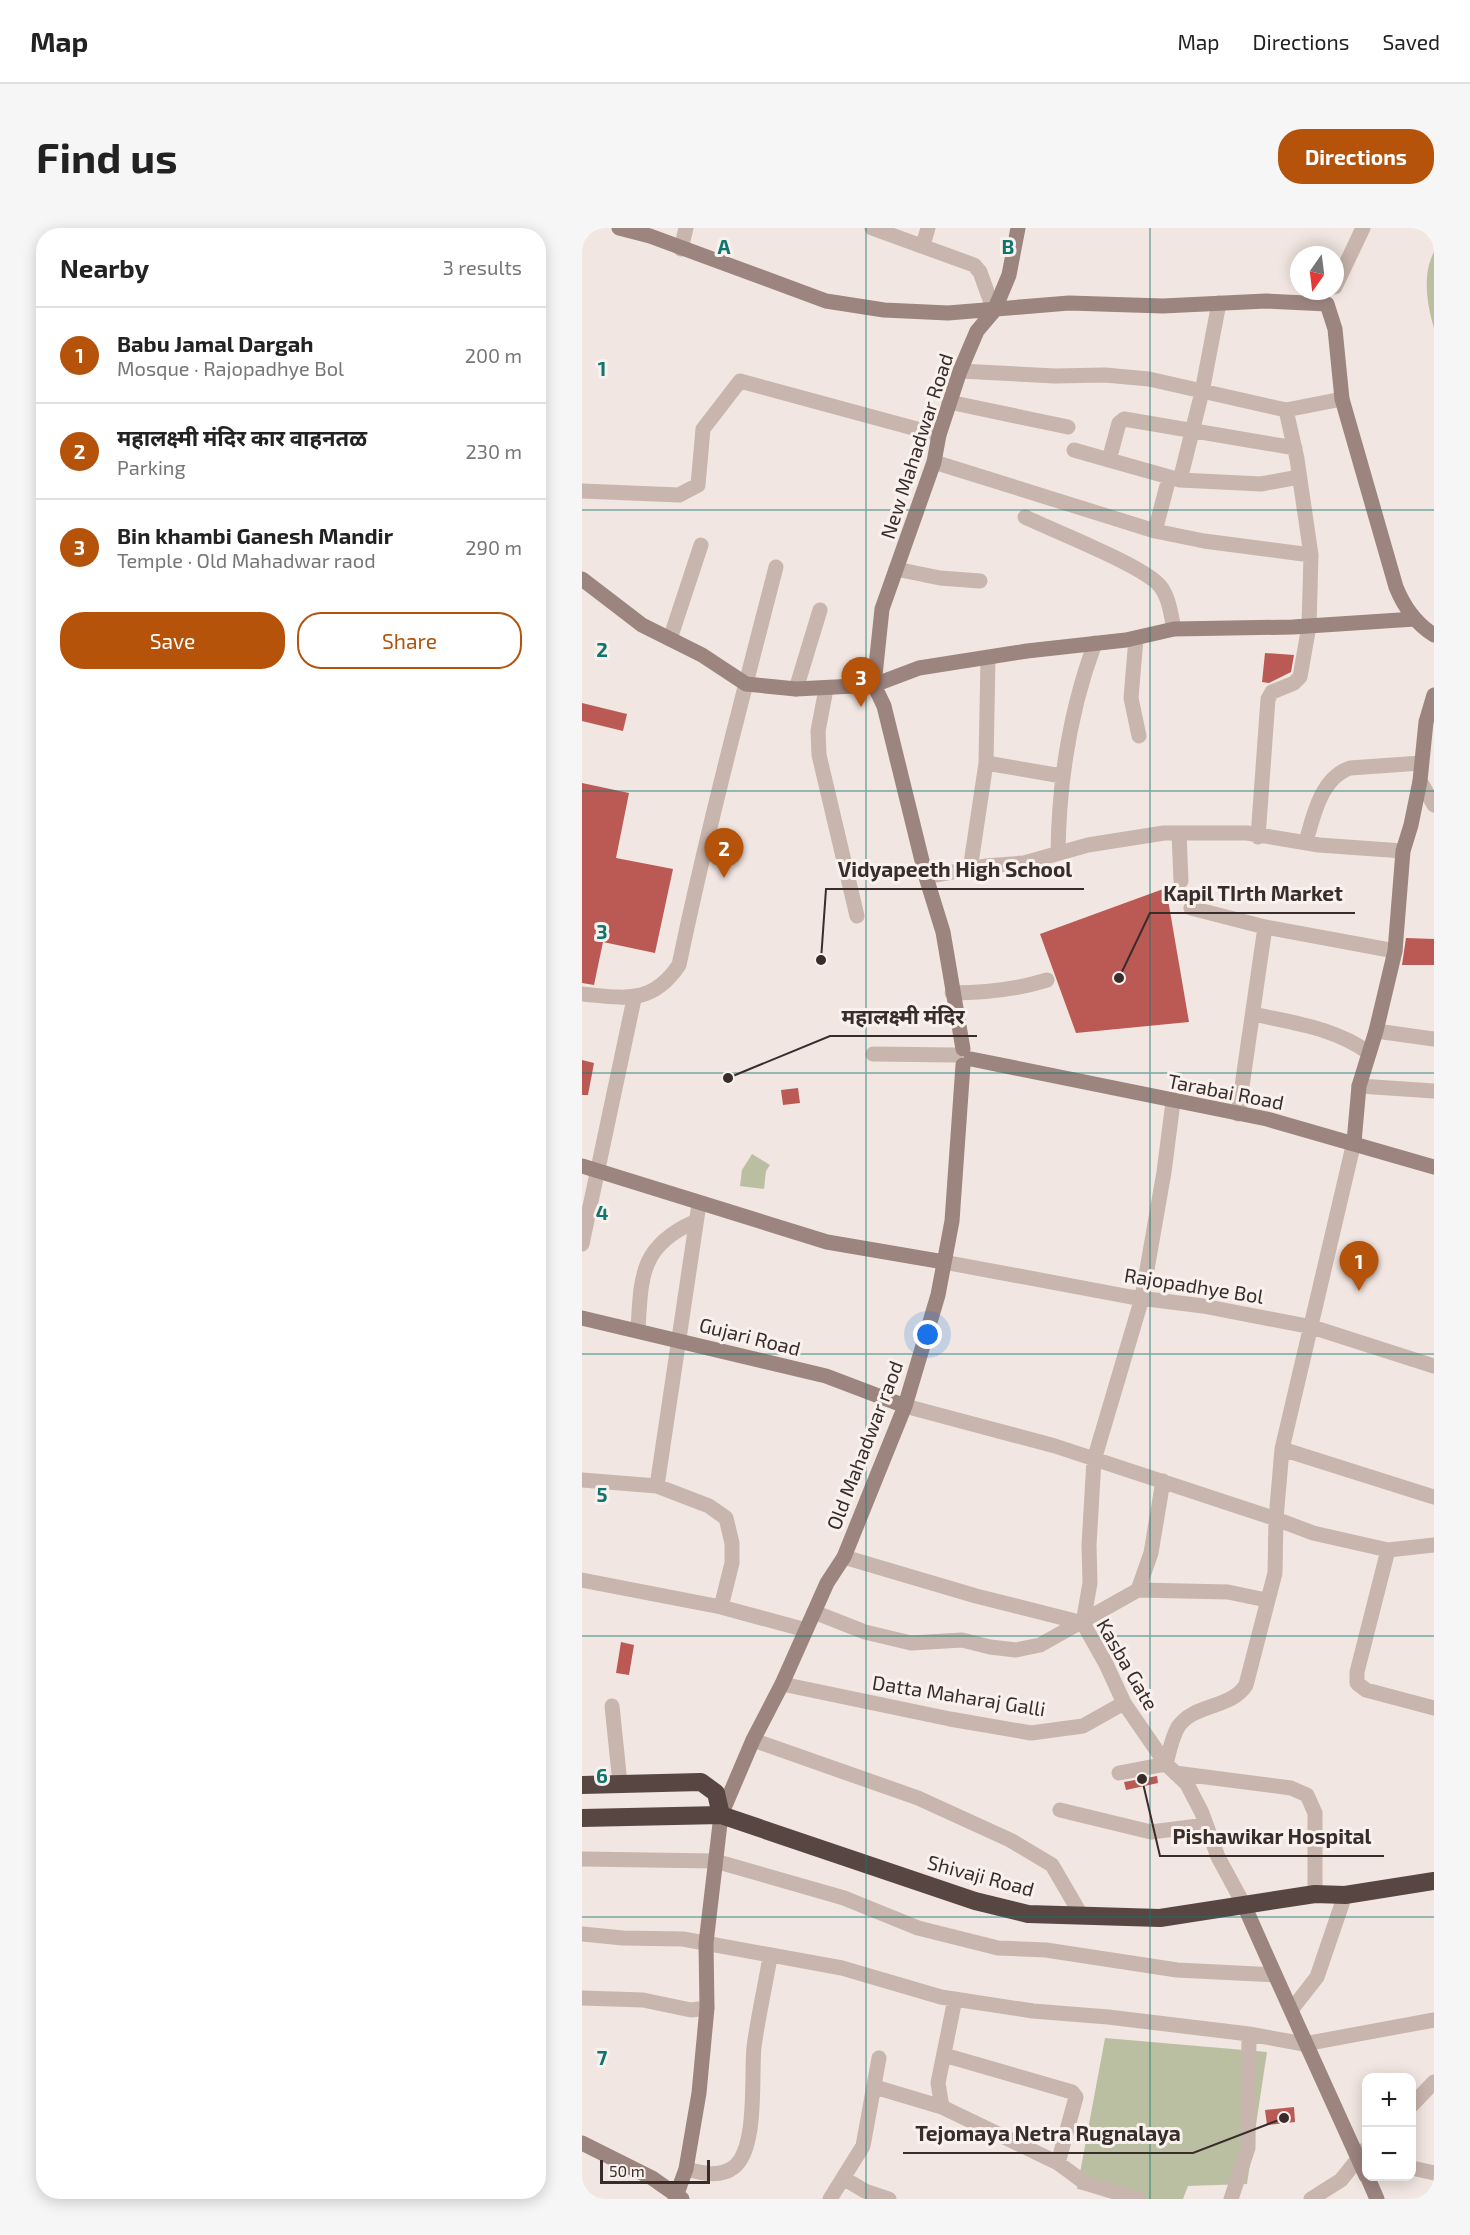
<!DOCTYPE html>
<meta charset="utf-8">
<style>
body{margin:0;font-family:"Exo 2","Noto Sans Devanagari",sans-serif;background:#f6f6f6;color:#222}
.controls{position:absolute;right:18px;bottom:18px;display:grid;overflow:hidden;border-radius:12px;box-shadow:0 3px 15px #0003}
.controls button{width:54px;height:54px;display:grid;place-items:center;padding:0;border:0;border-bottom:2px solid #e0e0e0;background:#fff;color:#222;font:30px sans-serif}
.compass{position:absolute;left:708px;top:18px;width:54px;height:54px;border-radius:50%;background:#fff;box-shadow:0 3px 15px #0003;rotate:194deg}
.scale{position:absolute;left:18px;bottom:15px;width:110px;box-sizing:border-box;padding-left:6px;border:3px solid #382d2b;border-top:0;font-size:16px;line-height:21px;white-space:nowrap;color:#382d2b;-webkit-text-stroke:4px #f9f1ed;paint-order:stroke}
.you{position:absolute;left:346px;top:1107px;width:21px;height:21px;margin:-15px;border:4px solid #fff;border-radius:50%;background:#1a73e8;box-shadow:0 0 0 9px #1a73e833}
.badge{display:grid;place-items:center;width:39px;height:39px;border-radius:50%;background:#b45309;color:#fff;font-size:20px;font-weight:700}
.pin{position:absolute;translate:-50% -50px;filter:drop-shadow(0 2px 3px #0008)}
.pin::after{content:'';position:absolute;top:32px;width:21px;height:18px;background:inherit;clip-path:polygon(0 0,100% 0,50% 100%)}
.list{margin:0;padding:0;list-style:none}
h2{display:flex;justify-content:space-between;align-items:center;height:78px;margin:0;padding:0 24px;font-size:26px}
h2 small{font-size:20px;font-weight:400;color:#767676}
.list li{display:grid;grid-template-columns:39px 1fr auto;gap:18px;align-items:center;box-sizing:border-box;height:96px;padding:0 24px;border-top:2px solid #e0e0e0}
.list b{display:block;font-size:22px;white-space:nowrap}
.list p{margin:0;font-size:20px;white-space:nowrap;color:#767676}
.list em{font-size:20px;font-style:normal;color:#767676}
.actions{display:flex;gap:12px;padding:18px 24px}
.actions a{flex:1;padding:14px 0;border:2px solid #b45309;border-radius:24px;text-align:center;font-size:21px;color:#b45309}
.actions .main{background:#b45309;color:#fff}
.map{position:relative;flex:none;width:852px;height:1971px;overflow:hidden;border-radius:24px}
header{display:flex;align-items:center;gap:36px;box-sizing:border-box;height:84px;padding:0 30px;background:#fff;border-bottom:2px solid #e0e0e0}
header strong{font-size:28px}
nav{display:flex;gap:33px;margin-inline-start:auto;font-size:21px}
.intro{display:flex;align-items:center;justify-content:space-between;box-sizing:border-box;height:144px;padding:0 36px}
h1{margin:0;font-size:42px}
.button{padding:15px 27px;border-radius:24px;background:#b45309;color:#fff;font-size:21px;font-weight:700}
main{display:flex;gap:36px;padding:0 36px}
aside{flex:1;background:#fff;border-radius:24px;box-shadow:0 3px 15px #0003}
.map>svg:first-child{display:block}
.green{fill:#bbbfa2}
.building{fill:#bb5a55}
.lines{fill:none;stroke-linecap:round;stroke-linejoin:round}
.street{stroke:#c8b5ad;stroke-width:15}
.secondary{stroke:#9c847f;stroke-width:15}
.highway{stroke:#584643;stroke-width:18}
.grid{fill:none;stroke:#0f766e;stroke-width:1.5;stroke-opacity:0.55}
.labels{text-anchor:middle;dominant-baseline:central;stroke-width:6;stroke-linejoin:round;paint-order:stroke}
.street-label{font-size:20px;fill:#382d2b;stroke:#f9f1ed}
.grid-label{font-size:20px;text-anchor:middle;font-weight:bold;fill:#0f766e;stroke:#f9f1ed;stroke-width:6;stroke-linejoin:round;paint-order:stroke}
.leader{fill:none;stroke:#382d2b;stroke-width:2}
.callout-dot{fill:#382d2b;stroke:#f9f1ed;stroke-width:2}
.callout-label{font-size:21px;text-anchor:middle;font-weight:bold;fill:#382d2b;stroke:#f9f1ed;stroke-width:6;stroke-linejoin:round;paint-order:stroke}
</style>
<header>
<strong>Map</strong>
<nav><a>Map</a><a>Directions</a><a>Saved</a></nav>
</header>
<div class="intro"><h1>Find us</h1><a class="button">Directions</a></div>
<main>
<aside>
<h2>Nearby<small>3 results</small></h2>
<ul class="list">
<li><span class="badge">1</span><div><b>Babu Jamal Dargah</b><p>Mosque · Rajopadhye Bol</p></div><em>200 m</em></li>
<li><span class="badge">2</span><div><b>महालक्ष्मी मंदिर कार वाहनतळ</b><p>Parking</p></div><em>230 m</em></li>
<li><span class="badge">3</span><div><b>Bin khambi Ganesh Mandir</b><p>Temple · Old Mahadwar raod</p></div><em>290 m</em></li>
</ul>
<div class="actions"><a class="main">Save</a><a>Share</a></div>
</aside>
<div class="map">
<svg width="852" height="1971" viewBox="0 0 852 1971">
<rect width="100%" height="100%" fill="#f1e6e1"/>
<path class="green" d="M 852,24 L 852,100 C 845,77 840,46 852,24 Z
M 170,926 L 188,937 L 184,943 L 182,961 L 158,958 L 160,942 Z
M 523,1810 L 685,1824 L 665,1956 L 606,1958 L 601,1971 L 558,1971 L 495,1961 Z"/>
<path class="building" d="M 683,425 L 712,427 L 709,444 L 687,455 L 680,454 Z
M 0,475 L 45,486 L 41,503 L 0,493 Z
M 0,555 L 47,565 L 34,630 L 91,641 L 73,725 L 21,714 L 12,757 L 0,755 Z
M 584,660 L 607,794 L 494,805 L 458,706 Z
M 824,710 L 852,711 L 852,737 L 820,737 Z
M 0,832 L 12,835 L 6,867 L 0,867 Z
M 216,860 L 218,875 L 201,877 L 199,862 Z
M 39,1414 L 52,1417 L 47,1447 L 34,1445 Z
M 575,1548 L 576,1555 L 544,1562 L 542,1554 Z
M 712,1879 L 713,1894 L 685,1897 L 683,1882 Z"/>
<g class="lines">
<path class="street" d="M 290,0 L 392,37 L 398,44 L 412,83
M 341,17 L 346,0
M 99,21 L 104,0
M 753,59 L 781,0
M 378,143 L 473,148 L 523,147 L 567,151 L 704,182 L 715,231 L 729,327 L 727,398 L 718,449 L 712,455 L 690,464 L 686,471 L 676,609
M 367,174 L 486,199
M 704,182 L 760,171
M 713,220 L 542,191 L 537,195 L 527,232 L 598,252 L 679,256 L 717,249
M 492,222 L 527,232
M 352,234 L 573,303 L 622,313 L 729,327
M 598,252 L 620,164 L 637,75
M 0,263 L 97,267 L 116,257 L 121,201 L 158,153 L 357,207
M 443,289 C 470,302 562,338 578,358 C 587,369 589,387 592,401
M 573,303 L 587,250
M 314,341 L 358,350 L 398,353
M 554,410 L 549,470 L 557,508
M 88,411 L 119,317
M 406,430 L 404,535 L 480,548
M 214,461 L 238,382
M 244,461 L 236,503 L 237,527 L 275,688
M 838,553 L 852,577
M 597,605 L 599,653
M 724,614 C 731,588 739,550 768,540 L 839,535
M 476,624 C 477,553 488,482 513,415
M 388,642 L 404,535
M 344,649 L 403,638 L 442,635 L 506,617 L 582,605 L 665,605 L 737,617 L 821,623
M 609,680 L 683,699
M 370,765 C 404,765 433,762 465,752
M 0,766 C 43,770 70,777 97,737 C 125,603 160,471 194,339
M 671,786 C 711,795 754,800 787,825
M 794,803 L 852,811
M 291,826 L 373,827
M 777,858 L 852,863
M 656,886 L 683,699 L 813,723
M 0,1016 L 52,771
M 362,1034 L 549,1069 L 621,1078 L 730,1099 L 852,1138
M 56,1102 C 59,1049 58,1018 112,994
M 323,1178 L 473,1218 L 694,1291 L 700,1221 L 772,914
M 700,1221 L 852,1269
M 0,1252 L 75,1258 L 127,1278 L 144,1290 L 150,1315 L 150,1335 L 139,1379
M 75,1258 L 117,976
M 806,1322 L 775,1444 L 775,1455 L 784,1462 L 852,1480
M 262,1329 L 394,1368 L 501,1395 L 524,1436 L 542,1475 L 584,1536 L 605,1556 L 620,1585 L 636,1629 L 662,1677
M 0,1352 L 139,1379 L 224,1402
M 556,1362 L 569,1325 L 581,1253
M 232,1384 L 283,1404 L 329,1415 L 380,1412 L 408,1419 L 434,1422 L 458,1417 L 556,1362 L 646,1364 L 684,1372
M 501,1395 L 508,1355 L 507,1317 L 512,1232 L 560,1070 L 582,944 L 591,874
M 200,1456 L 368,1491 L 449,1505 L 501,1498 L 542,1475
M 30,1478 L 38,1555
M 171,1512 L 336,1570 L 428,1612 L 470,1637 L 498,1685
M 537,1545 L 584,1536 C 587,1524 590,1509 596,1499 C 612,1475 649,1481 664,1457 L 693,1345 L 694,1291 L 731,1305 L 806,1322 L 852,1317
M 593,1545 L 709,1560 L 725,1567 L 733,1585 L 733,1666
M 478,1582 L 569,1604 L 624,1597
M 0,1631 L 133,1633 L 262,1670 L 336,1700 L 416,1720 L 464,1722 L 595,1742 L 693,1747
M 0,1706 L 41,1710 L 101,1711 L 260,1740 L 359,1769 L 451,1783 L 526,1789 L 667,1806 L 722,1816 L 852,1792
M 0,1770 L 61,1772 L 109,1782 L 125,1780
M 373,1771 L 356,1855 L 360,1879 L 476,1935 L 503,1955 L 556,1971
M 710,1781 L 735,1749 L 763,1667
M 362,1827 L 490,1864 L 494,1869 L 476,1935
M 293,1859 L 360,1879
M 830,1877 L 852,1854
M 830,1940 L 852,1945
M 104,1941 C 120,1945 138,1950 152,1939 C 176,1920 169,1848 172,1819 C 176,1789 183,1759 188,1729
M 261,1950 L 283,1963 L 307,1971
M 248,1971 L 281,1918 L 297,1830
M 649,1971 L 666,1920 L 667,1806
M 729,1971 L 759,1952 L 784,1921"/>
<path class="secondary" d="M 37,0 L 68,8 L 244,73 L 302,82 L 366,85 L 487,75 L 581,78 L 684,73 L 745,76 L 753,101 L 760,171 L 814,359 C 822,379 833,395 852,407
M 0,351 L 60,397 L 120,427 L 164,456 L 214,461 L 292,457 L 337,440 L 445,423 L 544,412 L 592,401 L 711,399 L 833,391
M 292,457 L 300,381 L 352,234 L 357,207 L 378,143 L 395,103 L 412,83 L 427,47 L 436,0
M 292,457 L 302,478 L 344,649 L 361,704 L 381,821
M 389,831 L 685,891 L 852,939
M 772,914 L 777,858 L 794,803 L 813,723 L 821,623 L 829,597 L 838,553 L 844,494 L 852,467
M 0,938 L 245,1014 L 362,1034
M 0,1090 L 244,1148 L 323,1178
M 662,1677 C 702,1768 743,1857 784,1948
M 0,1915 L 70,1950 L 100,1971
M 785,1948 L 795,1971
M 93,1971 L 104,1941 L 117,1865 L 125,1780 L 124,1715 L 139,1587 L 171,1512 L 200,1456 L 245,1355 L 262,1329 L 323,1178 L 356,1067 L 370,993 L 381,837"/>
<path class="highway" d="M 0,1557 L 119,1554 L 134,1565 L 139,1587
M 0,1590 L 139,1587 L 393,1673 L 446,1686 L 578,1690 L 733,1666 L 763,1667 L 852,1653"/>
</g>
<path class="grid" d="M 284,0 L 284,1971M 568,0 L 568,1971M 0,282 L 852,282M 0,563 L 852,563M 0,845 L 852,845M 0,1126 L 852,1126M 0,1408 L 852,1408M 0,1689 L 852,1689"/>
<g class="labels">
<g class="street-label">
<text transform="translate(334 218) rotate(-72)">New Mahadwar Road</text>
<text transform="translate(644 863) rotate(11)">Tarabai Road</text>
<text transform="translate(612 1057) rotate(9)">Rajopadhye Bol</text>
<text transform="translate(168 1108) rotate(14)">Gujari Road</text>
<text transform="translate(282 1217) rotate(-69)">Old Mahadwar raod</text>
<text transform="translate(546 1436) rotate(60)">Kasba Gate</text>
<text transform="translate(377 1467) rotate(9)">Datta Maharaj Galli</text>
<text transform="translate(399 1647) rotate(15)">Shivaji Road</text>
</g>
</g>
<g class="grid-label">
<text x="142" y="26">A</text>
<text x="426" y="26">B</text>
<text x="20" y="148">1</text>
<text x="20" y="429">2</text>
<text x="20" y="711">3</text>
<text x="20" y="992">4</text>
<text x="20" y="1274">5</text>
<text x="20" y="1555">6</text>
<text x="20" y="1837">7</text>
</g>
<path class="leader" d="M239 732L244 661H502M537 750L568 685H773M146 850L248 808H395M560 1551L578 1628H802M702 1890L611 1925H321"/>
<g class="callout-dot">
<circle cx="239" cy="732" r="6"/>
<circle cx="537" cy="750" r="6"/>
<circle cx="146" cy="850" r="6"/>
<circle cx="560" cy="1551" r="6"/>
<circle cx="702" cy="1890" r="6"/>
</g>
<g class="callout-label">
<text x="373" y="649">Vidyapeeth High School</text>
<text x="671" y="673">Kapil TIrth Market</text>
<text x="321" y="796">महालक्ष्मी मंदिर</text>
<text x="690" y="1616">Pishawikar Hospital</text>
<text x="466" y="1913">Tejomaya Netra Rugnalaya</text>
</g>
</svg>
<div class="controls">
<button>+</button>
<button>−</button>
</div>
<svg class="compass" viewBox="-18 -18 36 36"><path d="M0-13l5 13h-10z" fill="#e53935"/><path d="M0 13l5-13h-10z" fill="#767676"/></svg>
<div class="scale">50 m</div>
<div class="you"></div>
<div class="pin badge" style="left:777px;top:1063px">1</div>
<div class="pin badge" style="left:142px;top:650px">2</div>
<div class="pin badge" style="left:279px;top:479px">3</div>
</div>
</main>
